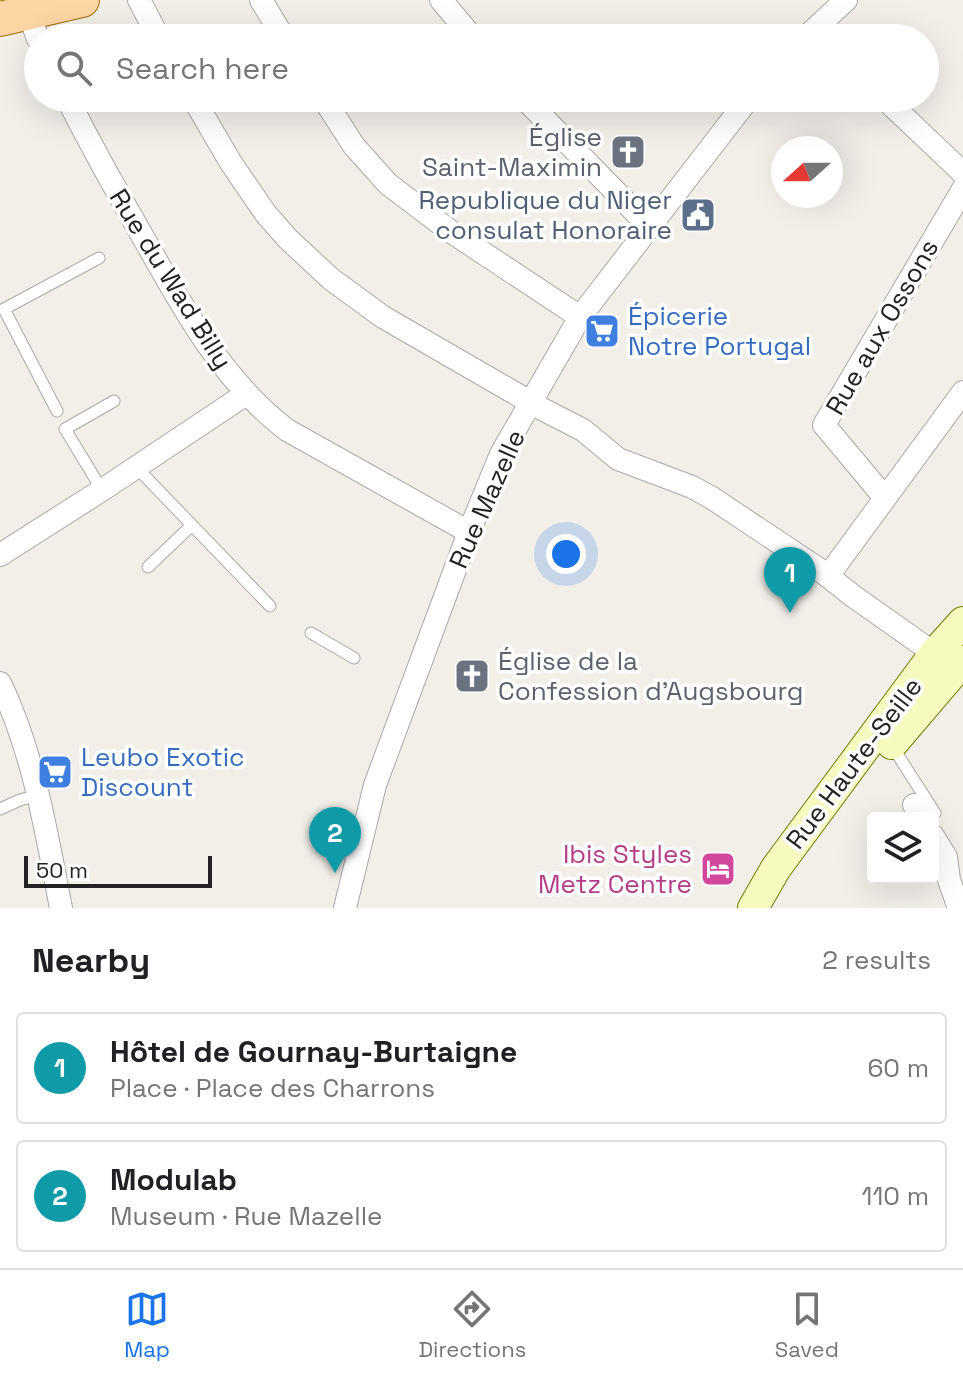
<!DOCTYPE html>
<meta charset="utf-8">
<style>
body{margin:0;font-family:"Space Grotesk",sans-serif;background:#f2f2f2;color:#202124}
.controls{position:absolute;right:24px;bottom:24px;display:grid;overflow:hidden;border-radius:8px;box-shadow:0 8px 32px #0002}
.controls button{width:72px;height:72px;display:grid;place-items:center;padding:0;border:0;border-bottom:2px solid #e0e0e0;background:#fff;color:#202124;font:40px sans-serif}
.compass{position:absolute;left:771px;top:136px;width:72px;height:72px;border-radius:50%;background:#fff;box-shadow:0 8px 32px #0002;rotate:249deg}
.scale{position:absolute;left:24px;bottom:20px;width:188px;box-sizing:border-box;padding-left:8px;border:4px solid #222;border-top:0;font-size:22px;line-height:28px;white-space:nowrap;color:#222;-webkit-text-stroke:6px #fff;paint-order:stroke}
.you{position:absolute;left:566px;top:554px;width:28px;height:28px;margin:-20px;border:6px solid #fff;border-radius:50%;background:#1a73e8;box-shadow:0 0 0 12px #1a73e833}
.badge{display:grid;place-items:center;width:52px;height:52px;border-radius:50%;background:#1a73e8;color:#fff;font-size:26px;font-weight:700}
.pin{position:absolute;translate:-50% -66px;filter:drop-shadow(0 2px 4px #0008)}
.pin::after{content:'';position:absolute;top:42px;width:28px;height:24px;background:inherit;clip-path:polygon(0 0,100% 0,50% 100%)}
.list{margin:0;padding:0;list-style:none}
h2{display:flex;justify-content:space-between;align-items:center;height:104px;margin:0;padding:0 32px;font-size:34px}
h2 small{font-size:26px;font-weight:400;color:#757577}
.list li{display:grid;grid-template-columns:52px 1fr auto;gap:24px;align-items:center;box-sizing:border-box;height:112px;margin:0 16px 16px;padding:0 16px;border:2px solid #e0e0e0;border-radius:8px}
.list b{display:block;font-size:30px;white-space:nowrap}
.list p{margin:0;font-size:26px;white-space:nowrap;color:#757577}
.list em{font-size:26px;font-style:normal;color:#757577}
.icon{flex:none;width:44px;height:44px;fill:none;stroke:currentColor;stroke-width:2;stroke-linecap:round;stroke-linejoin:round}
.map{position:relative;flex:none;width:963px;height:908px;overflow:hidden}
.search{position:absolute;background:#fff;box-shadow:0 8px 32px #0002;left:24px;right:24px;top:24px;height:88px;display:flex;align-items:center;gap:20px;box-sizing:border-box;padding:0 28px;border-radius:44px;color:#757577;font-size:30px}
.sheet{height:360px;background:#fff}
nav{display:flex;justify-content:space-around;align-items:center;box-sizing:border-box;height:112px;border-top:2px solid #e0e0e0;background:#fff;font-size:22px;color:#757577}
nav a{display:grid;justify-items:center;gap:4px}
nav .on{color:#1a73e8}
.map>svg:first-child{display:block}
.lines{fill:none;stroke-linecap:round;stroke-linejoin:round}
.lane-casing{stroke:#a9a9a9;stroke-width:13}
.street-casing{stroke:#a9a9a9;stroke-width:24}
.secondary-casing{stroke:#707d05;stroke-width:32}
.primary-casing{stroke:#a06b00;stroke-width:36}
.lane{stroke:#fff;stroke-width:11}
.street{stroke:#fff;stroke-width:22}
.secondary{stroke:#f7fabf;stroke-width:30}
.primary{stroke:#fcd6a4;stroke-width:34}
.labels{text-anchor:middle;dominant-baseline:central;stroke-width:7;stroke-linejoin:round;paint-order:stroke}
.worship-label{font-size:26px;fill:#5b616d;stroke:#fff;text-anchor:end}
.service-label{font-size:26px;fill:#4e5e75;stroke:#fff;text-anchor:end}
.street-label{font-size:26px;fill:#222;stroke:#fff}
.shop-label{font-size:26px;fill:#366cbe;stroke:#fff;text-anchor:start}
.hotel-label{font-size:26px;fill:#b23c85;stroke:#fff;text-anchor:end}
</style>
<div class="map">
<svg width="963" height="908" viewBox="0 0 963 908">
<rect width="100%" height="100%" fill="#f2efe9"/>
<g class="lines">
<defs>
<path id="lane" d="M 57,411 L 4,309 L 99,258
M 136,467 L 270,606
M 102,490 L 65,429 L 114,401
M 148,567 L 192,525
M 311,633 L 354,658
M 892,746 L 935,813
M 0,809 L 20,800 L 39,795"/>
<path id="street" d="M 139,0 L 159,38
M 261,0 L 284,38
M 441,0 L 473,38
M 28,11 L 38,39
M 805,38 L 846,0
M 67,98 C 92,147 119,196 147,244 C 185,312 224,382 287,430 L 469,532
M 193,98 L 231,163 L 266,214 L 288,239 L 331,279 L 383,317 L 544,410 L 583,430 L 618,459 L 692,487 L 712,498 L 820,570 L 853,596 L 945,661
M 323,98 L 354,146 L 388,184 L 450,231 L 580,317
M 524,98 L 650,227
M 884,98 L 963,173
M 885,498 L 824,425 L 963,189
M 0,555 L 102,490 L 246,394
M 828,576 L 963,392
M 0,683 C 34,754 46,831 61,908
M 914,805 L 922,818
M 933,836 L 946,857 L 949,880 L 959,908
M 345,908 L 375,785 L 469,532 L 501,454 L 580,317 L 749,98"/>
<path id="secondary" d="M 892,744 L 963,661
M 753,908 L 776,868 L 935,653 L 963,622"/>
<path id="primary" d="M 0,19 L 82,0"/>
</defs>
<use href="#lane" class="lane-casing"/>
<use href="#street" class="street-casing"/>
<use href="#secondary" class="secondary-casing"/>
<use href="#primary" class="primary-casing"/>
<use href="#lane" class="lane"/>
<use href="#street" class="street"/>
<use href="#secondary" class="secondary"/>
<use href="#primary" class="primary"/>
</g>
<defs>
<symbol id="church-square" viewBox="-11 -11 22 22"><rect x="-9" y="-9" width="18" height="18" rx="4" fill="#6b7280" stroke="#fff"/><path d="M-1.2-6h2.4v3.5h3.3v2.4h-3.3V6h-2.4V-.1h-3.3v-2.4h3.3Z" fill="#fff"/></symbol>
<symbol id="civic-square" viewBox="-11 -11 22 22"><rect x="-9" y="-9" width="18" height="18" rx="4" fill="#5c6f8a" stroke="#fff"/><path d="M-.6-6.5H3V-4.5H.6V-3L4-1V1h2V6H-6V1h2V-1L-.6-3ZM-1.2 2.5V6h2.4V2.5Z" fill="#fff"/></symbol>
<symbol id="supermarket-square" viewBox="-11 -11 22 22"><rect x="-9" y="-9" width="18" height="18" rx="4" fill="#3f7fe0" stroke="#fff"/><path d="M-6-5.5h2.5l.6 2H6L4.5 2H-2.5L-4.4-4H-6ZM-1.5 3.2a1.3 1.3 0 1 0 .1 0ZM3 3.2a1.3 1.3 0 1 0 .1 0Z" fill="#fff"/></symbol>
<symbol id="hotel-square" viewBox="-11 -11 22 22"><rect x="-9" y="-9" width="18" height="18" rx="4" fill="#d1479c" stroke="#fff"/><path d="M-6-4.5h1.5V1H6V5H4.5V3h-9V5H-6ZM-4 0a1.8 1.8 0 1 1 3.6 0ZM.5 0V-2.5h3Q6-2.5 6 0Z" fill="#fff"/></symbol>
</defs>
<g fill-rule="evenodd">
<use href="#church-square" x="608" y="132" width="40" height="40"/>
<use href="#civic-square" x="678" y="195" width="40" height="40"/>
<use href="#supermarket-square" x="582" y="311" width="40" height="40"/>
<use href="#church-square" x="452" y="656" width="40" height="40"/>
<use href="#supermarket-square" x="35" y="752" width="40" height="40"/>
<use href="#hotel-square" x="698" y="849" width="40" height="40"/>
</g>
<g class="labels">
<g class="worship-label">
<text x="602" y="137">Église<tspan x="602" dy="30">Saint-Maximin</tspan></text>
<text x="498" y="661" text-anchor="start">Église de la<tspan x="498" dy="30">Confession d'Augsbourg</tspan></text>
</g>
<g class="service-label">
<text x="672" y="200">Republique du Niger<tspan x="672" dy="30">consulat Honoraire</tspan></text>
</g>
<g class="street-label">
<text transform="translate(171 279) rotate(58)">Rue du Wad Billy</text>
<text transform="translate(882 327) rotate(-60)">Rue aux Ossons</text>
<text transform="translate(487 499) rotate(-66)">Rue Mazelle</text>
<text transform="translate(854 763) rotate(-53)">Rue Haute-Seille</text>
</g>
<g class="shop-label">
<text x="628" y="316">Épicerie<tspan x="628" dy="30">Notre Portugal</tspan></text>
<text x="81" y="757">Leubo Exotic<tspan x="81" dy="30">Discount</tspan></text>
</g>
<g class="hotel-label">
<text x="692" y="854">Ibis Styles<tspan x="692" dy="30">Metz Centre</tspan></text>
</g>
</g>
</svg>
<div class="controls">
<button><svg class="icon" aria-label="layers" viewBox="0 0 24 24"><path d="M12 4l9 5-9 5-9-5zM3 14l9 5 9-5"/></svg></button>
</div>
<svg class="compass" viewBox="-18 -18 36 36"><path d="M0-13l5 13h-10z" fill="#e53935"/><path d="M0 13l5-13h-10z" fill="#757577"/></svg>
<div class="scale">50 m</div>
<div class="you"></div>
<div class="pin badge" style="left:790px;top:613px;background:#0f9aa8">1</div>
<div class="pin badge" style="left:335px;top:873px;background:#0f9aa8">2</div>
<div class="search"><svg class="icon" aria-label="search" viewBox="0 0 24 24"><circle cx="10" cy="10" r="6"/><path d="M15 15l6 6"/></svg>Search here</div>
</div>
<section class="sheet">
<h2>Nearby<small>2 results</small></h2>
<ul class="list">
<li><span class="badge" style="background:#0f9aa8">1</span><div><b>Hôtel de Gournay-Burtaigne</b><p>Place · Place des Charrons</p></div><em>60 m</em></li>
<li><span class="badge" style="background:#0f9aa8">2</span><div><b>Modulab</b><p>Museum · Rue Mazelle</p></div><em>110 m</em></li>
</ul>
</section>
<nav>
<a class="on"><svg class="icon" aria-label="map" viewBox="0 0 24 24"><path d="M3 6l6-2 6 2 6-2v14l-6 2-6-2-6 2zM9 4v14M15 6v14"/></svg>Map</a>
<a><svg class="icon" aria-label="directions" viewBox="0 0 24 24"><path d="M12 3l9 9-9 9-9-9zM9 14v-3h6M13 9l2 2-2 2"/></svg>Directions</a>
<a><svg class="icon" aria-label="saved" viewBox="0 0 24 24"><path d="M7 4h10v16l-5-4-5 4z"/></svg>Saved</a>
</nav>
